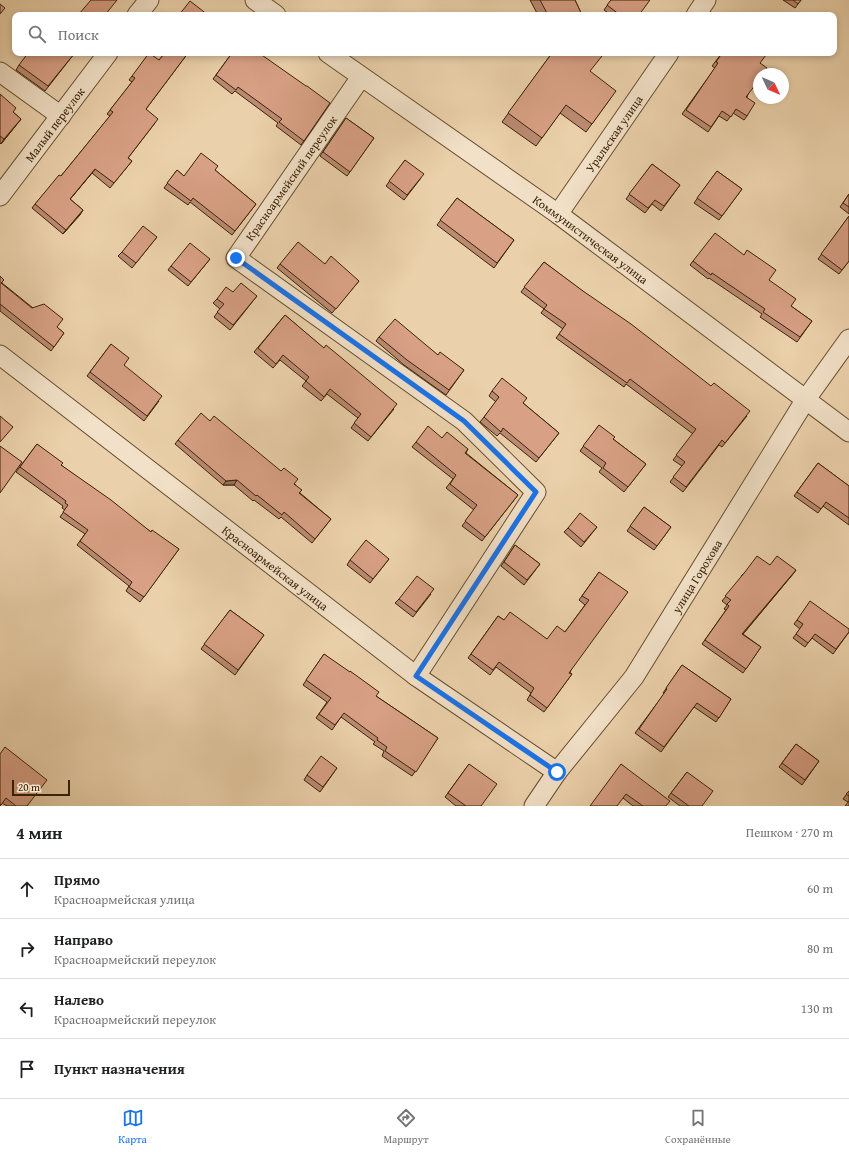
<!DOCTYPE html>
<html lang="ru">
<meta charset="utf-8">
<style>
body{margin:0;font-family:"Gentium Book Plus",serif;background:#f2f2f2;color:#202124}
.compass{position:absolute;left:753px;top:68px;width:36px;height:36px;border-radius:50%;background:#fff;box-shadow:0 2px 6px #0003;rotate:134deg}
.scale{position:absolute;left:12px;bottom:10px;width:58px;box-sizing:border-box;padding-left:4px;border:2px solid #3b2306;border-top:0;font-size:11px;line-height:14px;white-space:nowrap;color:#3b2306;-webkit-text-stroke:3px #f2e1c8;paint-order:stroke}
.stop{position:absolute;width:12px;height:12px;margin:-9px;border:3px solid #1a73e8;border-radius:50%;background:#fff}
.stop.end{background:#1a73e8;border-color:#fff;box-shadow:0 1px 4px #0008}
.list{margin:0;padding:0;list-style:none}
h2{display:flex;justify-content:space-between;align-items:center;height:52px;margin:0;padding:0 16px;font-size:17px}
h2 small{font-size:13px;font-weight:400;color:#757577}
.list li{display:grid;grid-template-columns:26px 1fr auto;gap:12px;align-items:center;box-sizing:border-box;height:60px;padding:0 16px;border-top:1px solid #e0e0e0}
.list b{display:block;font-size:15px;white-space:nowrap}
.list p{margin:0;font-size:13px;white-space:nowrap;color:#757577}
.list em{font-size:13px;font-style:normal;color:#757577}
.icon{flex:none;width:22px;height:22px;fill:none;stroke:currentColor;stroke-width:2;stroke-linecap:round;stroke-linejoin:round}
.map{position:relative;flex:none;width:849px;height:806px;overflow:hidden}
.search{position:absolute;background:#fff;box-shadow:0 2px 6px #0003;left:12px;right:12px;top:12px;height:44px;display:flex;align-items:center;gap:10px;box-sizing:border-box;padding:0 14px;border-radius:8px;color:#757577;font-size:15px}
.sheet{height:292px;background:#fff}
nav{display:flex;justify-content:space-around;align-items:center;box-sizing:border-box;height:56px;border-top:1px solid #e0e0e0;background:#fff;font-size:11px;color:#757577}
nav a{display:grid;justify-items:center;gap:2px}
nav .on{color:#1a73e8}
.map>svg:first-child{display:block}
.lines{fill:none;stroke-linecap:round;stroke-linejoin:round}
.minor-casing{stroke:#674e2f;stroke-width:21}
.minor{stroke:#f2e1c8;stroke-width:19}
.wall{fill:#ba8a72;stroke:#3b2306}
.shaded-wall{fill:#97705d;stroke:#3b2306}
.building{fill:#d8a085;stroke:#3b2306}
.route{stroke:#1a73e8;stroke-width:5}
.labels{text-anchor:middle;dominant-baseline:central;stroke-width:4;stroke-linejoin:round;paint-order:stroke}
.street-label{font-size:12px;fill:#3b2306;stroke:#f2e1c8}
</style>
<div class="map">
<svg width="849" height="806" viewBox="0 0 849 806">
<rect width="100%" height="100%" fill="#ebd1ab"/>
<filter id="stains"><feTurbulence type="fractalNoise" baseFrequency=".005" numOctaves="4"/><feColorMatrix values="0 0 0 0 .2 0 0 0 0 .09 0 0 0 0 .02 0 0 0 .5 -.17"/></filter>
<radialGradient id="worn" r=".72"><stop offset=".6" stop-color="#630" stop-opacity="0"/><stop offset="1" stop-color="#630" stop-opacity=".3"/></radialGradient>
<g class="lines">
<defs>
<g id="minor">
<path d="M 255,0 L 276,15"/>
<path d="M 137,15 L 149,0"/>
<path d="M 696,15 L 706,0"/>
<path id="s1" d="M 328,53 L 558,214 L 849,432"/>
<path d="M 0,72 L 61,116"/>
<path d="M 361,77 L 236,258 L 464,421 L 536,492 L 416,676"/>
<path id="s2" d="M 0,196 L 108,53"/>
<path id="s3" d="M 558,214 L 669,53"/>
<path id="s4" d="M 0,355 L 416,676 L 557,772"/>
<path id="s5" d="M 534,806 L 557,772 L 634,677 L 806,399 L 849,339"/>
</g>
</defs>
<use href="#minor" class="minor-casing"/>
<use href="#minor" class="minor"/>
</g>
<path class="wall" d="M 530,0 L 575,0 L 582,15 L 538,15 Z
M 611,0 L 639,15 L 611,15 L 604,10 Z
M 783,0 L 801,0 L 795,8 Z
M 165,53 L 193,53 L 191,56 L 188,53 L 146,109 L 155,123 L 128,158 L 132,161 L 110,188 L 92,173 L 70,199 L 83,210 L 63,234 L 32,208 L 35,204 L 61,176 L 110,116 L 107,114 L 132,82 L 129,80 L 132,76 L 159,60 Z
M 232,53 L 330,103 L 301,145 L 276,126 L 278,123 L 235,91 L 232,94 L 213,79 Z
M 552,53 L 590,72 L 610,99 L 586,132 L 560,113 L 536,146 L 502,122 Z
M 722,53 L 760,63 L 747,97 L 747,116 L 744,120 L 733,113 L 727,121 L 719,116 L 708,132 L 682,114 L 715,68 L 712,66 Z
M 74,54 L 45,91 L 16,70 L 19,65 Z
M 0,94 L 13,112 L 21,119 L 1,144 L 0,143 Z
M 346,118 L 374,138 L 347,176 L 320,156 Z
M 405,160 L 421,178 L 404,200 L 386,186 Z
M 652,164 L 680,185 L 661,211 L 652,204 L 645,213 L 626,199 Z
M 177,170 L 184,176 L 215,170 L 256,204 L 232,235 L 190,202 L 188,205 L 164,188 Z
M 717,171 L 742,189 L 719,220 L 694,203 Z
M 849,194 L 849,214 L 840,207 Z
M 457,198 L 514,240 L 494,268 L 437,225 Z
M 849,216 L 849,261 L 839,274 L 818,259 Z
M 157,237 L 132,268 L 118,256 L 122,252 Z
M 210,259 L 188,286 L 168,270 L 171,266 Z
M 693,261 L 769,280 L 791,306 L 812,321 L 797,342 L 760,317 L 762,314 L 709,278 L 708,279 L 690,265 Z
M 544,262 L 747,416 L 722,447 L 719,445 L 683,492 L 670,482 L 682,466 L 673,460 L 693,434 L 626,384 L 624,387 L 556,338 L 563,329 L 541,313 L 544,309 L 521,292 Z
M 280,264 L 325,264 L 359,281 L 332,313 L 277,268 Z
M 0,276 L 2,283 L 64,333 L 51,351 L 0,311 Z
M 233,292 L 257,296 L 230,330 L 214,317 L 220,309 L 213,303 L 217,299 Z
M 285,315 L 394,409 L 368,441 L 351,428 L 358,418 L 327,394 L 321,401 L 302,386 L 306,381 L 280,360 L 273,368 L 254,352 Z
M 379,337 L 438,355 L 464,370 L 446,395 L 404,365 L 376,341 Z
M 111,344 L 124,366 L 159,401 L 144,421 L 87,376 Z
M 492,391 L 523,403 L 559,433 L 536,462 L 500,433 L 497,436 L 480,422 L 496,402 L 489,396 Z
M 210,421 L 295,484 L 300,493 L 331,519 L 312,543 L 281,517 L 279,519 L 254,500 L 253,501 L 234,485 L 223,485 L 175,444 L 178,440 Z
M 599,425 L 613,439 L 646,464 L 624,492 L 599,472 L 602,468 L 580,451 Z
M 442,438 L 468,449 L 466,453 L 518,495 L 482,541 L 462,526 L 474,510 L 446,488 L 453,479 L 412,447 L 416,442 Z
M 37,444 L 61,465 L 151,532 L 179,549 L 140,602 L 126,591 L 129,586 L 77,545 L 85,534 L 60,517 L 65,510 L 62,508 L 63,506 L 16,472 Z
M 818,463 L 849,486 L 849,525 L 823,506 L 818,513 L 794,496 Z
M 644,507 L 671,527 L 654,550 L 627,531 Z
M 597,527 L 581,547 L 564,532 L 568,528 Z
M 515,545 L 540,564 L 524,585 L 501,566 Z
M 389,559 L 370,583 L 347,565 L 350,560 Z
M 770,565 L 793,574 L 743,634 L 761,647 L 743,673 L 702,644 L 726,610 L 724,609 L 727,605 L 722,601 L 742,577 L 741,576 L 745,572 Z
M 599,572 L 570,673 L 572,674 L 544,712 L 527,700 L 531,693 L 496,667 L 490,675 L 468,658 L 498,616 L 504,620 L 547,639 L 565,632 L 585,605 L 579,600 Z
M 431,594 L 413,617 L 395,603 L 399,599 Z
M 230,610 L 264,635 L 235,675 L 201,649 Z
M 797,620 L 849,632 L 833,654 L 812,638 L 805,647 L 793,638 L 800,629 L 794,624 Z
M 324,654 L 376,696 L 438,738 L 412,776 L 382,756 L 384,751 L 373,744 L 375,742 L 341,717 L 332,730 L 316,718 L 327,702 L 303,685 Z
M 682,665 L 731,699 L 716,722 L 694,707 L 661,752 L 635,733 L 664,694 L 663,693 Z
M 796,744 L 819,761 L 802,785 L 779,767 Z
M 0,754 L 28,806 L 7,806 L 2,803 L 0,806 Z
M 469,764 L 481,806 L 456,806 L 445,797 Z
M 621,764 L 666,806 L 633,806 L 623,798 Z
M 337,768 L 320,792 L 304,780 L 307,775 Z
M 687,772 L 702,806 L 680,806 L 668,797 Z
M 849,791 L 849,806 L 848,802 L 843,799 Z"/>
<path class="shaded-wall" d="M 21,119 L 18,123 L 1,144 L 4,139 Z
M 95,169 L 92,173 L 67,203 L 70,199 Z
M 83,210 L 80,215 L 63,234 L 66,230 Z
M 237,480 L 234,485 L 223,485 L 226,481 Z
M 796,570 L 793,574 L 739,639 L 742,634 Z"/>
<path class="building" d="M 91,0 L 117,0 L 105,15 L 81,15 L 79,14 Z
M 540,0 L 575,0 L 582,15 L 548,15 Z
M 611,0 L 650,0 L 639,15 L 620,15 L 607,5 Z
M 793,0 L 801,0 L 798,4 Z
M 190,1 L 208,15 L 179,15 Z
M 0,4 L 5,8 L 0,14 Z
M 28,53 L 73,53 L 74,54 L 48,86 L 19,65 Z
M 149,53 L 159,60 L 165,53 L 188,53 L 146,109 L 158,119 L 128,158 L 132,161 L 114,183 L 95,169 L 70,199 L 83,210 L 66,230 L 35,204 L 59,175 L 61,176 L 113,112 L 110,110 L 135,78 L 132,76 Z
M 232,53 L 259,53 L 306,86 L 307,86 L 330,103 L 304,141 L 279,122 L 282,119 L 238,87 L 236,90 L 216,75 Z
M 552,53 L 600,53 L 602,56 L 590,71 L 616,91 L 592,124 L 566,105 L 542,138 L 508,113 Z
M 722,53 L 763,53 L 766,55 L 760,63 L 767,68 L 763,74 L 759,74 L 759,80 L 746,97 L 755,103 L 747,116 L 736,109 L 731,117 L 722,111 L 711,127 L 686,110 L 718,63 L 716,62 Z
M 0,94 L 16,108 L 13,112 L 21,119 L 4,139 L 0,136 Z
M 346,118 L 374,138 L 350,172 L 323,152 Z
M 201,153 L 218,166 L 215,170 L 256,204 L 235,231 L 193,198 L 191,201 L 167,183 L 177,170 L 184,176 Z
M 405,160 L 424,174 L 407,195 L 389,181 Z
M 652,164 L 680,185 L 664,206 L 655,200 L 648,208 L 629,194 Z
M 717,171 L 742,189 L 722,216 L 697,198 Z
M 849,194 L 849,207 L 843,203 Z
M 457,198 L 514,240 L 497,263 L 440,220 Z
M 849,216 L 849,261 L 842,270 L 821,254 Z
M 143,226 L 157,237 L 136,263 L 122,252 Z
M 715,233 L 744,255 L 747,250 L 776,270 L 769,280 L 796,299 L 791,306 L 812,321 L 800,337 L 763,312 L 765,309 L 712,273 L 711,275 L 693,261 Z
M 298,242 L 325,264 L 331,256 L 359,281 L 336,309 L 280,264 Z
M 190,243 L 210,259 L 191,282 L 171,266 Z
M 544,262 L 583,291 L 631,324 L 711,386 L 714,383 L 750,411 L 725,443 L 722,440 L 686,487 L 673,477 L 685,462 L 676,455 L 696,429 L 630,379 L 627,383 L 559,334 L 566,324 L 544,309 L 547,305 L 524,287 Z
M 0,276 L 4,280 L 1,283 L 32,308 L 44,304 L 63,319 L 57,327 L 64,333 L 54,347 L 0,304 Z
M 241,283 L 257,296 L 233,325 L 217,312 L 224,304 L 217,299 L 226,287 L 233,292 Z
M 285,315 L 324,348 L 326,345 L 397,404 L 371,437 L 354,423 L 361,414 L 330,389 L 324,397 L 306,381 L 309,377 L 283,355 L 276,364 L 258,348 Z
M 395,319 L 438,355 L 440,352 L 464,370 L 449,390 L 407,360 L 379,337 Z
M 111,344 L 129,358 L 124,365 L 162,396 L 147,416 L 90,372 Z
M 502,378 L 527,398 L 523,403 L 559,433 L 539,458 L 503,428 L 501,432 L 484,417 L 499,397 L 492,391 Z
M 201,413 L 210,421 L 214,416 L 281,471 L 284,468 L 298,479 L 294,484 L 302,490 L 299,493 L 331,519 L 315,539 L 284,512 L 282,515 L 257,495 L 256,496 L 237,480 L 226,481 L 178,440 Z
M 0,416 L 13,427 L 0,442 Z
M 599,425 L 615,437 L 613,439 L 646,464 L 628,487 L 603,468 L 606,463 L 583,446 Z
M 428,426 L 442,438 L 447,432 L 468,449 L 465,453 L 518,495 L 485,537 L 465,521 L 477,505 L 450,484 L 456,475 L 416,442 Z
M 37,444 L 63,463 L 61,465 L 111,500 L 151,532 L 152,530 L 179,549 L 144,597 L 129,587 L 132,582 L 80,541 L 88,530 L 63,512 L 68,505 L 65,503 L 66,501 L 20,467 Z
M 0,446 L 22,462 L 0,493 Z
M 818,463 L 849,486 L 849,518 L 826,502 L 821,509 L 797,492 Z
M 644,507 L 671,527 L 657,546 L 630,526 Z
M 580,513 L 597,527 L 584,542 L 568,528 Z
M 366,540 L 389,559 L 373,579 L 350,560 Z
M 515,545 L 540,564 L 527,580 L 504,562 Z
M 757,556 L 770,565 L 777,556 L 796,570 L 742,634 L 761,647 L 746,669 L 705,640 L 729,606 L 727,604 L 731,600 L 725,596 L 745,572 Z
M 599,572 L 628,592 L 569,673 L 572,674 L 547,708 L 530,695 L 534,688 L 499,662 L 493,670 L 471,654 L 498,616 L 504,620 L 510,612 L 547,639 L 557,626 L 565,632 L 589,600 L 582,596 Z
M 417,576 L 434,589 L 416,612 L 399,599 Z
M 810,601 L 849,629 L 849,632 L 836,649 L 815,634 L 808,643 L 796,634 L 803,624 L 797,620 Z
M 230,610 L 264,635 L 238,670 L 204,644 Z
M 324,654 L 350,672 L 350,671 L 379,692 L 376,696 L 438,738 L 416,772 L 385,751 L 387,747 L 377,740 L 378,738 L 344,713 L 335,725 L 319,714 L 331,698 L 306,680 Z
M 682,665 L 731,699 L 719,718 L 697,703 L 664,747 L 639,729 L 667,689 L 666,688 Z
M 796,744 L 819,761 L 805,780 L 782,763 Z
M 5,747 L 47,780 L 27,806 L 16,806 L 6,798 L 1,805 L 0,804 L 0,754 Z
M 321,756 L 337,768 L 323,787 L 307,775 Z
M 469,764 L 497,784 L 481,806 L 466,806 L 448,793 Z
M 621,764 L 670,801 L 666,806 L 643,806 L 626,794 L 617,806 L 590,806 Z
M 687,772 L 713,791 L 702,806 L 689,806 L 671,793 Z
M 849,791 L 849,796 L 846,794 Z
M 849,801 L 849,806 L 845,806 Z"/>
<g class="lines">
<path class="route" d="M 236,258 L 464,421 L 536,492 L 416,676 L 557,772"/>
</g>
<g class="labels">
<g class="street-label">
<text stroke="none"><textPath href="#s2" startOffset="90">Малый переулок</textPath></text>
<text stroke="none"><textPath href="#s3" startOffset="98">Уральская улица</textPath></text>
<text transform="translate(291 178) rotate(-55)">Красноармейский переулок</text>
<text stroke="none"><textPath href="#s1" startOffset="322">Коммунистическая улица</textPath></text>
<text stroke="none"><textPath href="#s4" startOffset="348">Красноармейская улица</textPath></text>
<text stroke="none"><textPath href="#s5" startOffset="282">улица Горохова</textPath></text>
</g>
</g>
<rect width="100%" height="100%" filter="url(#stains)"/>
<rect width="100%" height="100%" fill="url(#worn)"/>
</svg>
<svg class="compass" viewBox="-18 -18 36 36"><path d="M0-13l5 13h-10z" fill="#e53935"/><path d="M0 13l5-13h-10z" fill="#757577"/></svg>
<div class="scale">20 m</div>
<div class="stop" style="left:557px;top:772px"></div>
<div class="stop end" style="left:236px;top:258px"></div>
<div class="search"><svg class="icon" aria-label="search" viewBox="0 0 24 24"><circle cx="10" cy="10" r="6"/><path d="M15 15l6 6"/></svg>Поиск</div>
</div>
<section class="sheet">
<h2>4 мин<small>Пешком · 270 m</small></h2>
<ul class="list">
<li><svg class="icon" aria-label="ahead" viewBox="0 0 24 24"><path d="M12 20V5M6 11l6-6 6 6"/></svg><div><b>Прямо</b><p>Красноармейская улица</p></div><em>60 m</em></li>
<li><svg class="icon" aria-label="right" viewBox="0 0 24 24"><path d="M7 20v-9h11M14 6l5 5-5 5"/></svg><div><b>Направо</b><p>Красноармейский переулок</p></div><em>80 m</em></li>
<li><svg class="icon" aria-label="left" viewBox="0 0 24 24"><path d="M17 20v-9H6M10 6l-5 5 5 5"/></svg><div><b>Налево</b><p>Красноармейский переулок</p></div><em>130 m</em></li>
<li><svg class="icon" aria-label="arrive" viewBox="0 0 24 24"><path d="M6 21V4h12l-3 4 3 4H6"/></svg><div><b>Пункт назначения</b></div></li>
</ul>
</section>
<nav>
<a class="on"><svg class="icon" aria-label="map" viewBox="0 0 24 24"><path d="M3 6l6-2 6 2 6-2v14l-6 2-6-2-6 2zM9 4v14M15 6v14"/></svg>Карта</a>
<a><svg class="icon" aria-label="directions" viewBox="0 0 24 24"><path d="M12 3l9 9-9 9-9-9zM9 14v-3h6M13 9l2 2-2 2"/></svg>Маршрут</a>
<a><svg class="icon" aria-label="saved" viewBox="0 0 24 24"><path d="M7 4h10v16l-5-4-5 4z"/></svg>Сохранённые</a>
</nav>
